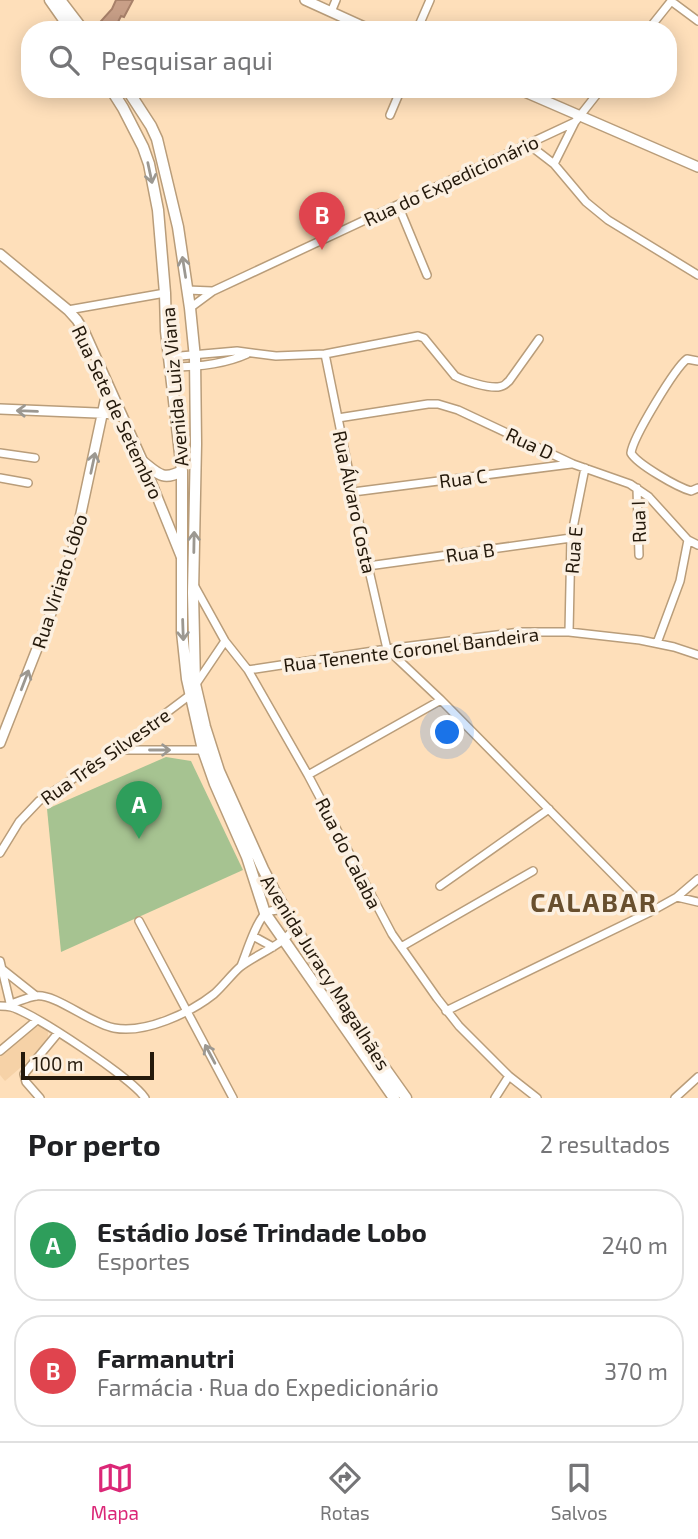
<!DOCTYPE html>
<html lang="pt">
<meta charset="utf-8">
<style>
body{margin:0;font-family:"Exo 2",sans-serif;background:#f6f6f6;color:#202124}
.scale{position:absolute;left:21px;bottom:18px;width:133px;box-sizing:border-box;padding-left:7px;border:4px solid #24190b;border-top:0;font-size:19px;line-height:24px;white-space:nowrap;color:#24190b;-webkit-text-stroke:5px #fcf0e1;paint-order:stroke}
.you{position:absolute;left:448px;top:733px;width:24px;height:24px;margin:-18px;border:5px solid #fff;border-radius:50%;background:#1a73e8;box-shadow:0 0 0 10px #1a73e833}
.badge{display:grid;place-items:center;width:46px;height:46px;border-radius:50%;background:#db2777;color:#fff;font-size:23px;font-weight:700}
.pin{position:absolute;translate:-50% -58px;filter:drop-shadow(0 2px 4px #0008)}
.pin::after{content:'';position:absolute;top:37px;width:24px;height:21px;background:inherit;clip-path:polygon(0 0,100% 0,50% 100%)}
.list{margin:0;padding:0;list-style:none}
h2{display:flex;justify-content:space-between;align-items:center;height:91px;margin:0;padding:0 28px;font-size:30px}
h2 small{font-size:23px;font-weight:400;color:#757577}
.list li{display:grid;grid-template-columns:46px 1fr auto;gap:21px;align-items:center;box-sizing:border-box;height:112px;margin:0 14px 14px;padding:0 14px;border:2px solid #e0e0e0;border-radius:28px}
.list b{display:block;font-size:26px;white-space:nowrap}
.list p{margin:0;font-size:23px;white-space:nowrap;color:#757577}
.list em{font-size:23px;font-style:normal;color:#757577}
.icon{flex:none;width:38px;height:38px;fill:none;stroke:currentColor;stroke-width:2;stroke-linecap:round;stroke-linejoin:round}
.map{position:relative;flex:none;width:698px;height:1098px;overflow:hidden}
.search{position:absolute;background:#fff;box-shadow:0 4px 18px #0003;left:21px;right:21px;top:21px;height:77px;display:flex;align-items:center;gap:18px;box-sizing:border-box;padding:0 24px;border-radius:28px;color:#757577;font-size:26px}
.sheet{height:343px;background:#fff}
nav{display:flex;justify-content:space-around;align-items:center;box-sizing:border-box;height:98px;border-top:2px solid #e0e0e0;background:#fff;font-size:19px;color:#757577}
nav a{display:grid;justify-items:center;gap:4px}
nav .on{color:#db2777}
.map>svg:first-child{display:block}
.built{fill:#f6d2a7}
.green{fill:#a6c391}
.building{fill:#c89f87;stroke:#a8816a;stroke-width:2}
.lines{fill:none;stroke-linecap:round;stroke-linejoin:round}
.minor-casing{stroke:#b99d7a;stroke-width:10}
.tertiary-casing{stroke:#b99d7a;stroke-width:12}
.secondary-casing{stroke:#b99d7a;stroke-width:13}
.minor{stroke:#fff;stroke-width:7}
.tertiary{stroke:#fff;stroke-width:9}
.secondary{stroke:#fff;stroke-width:10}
.oneway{stroke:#9c9891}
.labels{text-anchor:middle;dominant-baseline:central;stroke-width:7;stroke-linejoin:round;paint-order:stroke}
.street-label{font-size:19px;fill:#24190b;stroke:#fcf0e1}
.district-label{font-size:26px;font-weight:bold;letter-spacing:2px;fill:#684f2e;stroke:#fcf0e1}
</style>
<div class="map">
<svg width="698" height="1098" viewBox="0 0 698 1098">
<rect width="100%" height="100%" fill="#fedfba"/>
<path class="built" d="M 38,1026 L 45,1028 L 48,1032 L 48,1039 L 35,1055 L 5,1081 L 0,1075 L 0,1055 L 23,1035 Z"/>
<path class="green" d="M 166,757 L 191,761 L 243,870 L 61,952 L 47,809 Z"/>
<path class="building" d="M 116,0 L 133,0 L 124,17 L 121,16 L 114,30 L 93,30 L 112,9 Z"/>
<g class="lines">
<defs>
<path id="minor" d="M 671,1 L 698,21
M 331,12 L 336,0
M 417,30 L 430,0
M 648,30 L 672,0
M 390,115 L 401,89
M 528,144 L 554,164 L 586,202 L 608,220 L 698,275
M 554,164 L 575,122 L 601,89
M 398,205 L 427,275
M 187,290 L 212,291
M 190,308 L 213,291 L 575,122
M 68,310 L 165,293
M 325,354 L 368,566 L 387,649 L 441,700 L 650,912
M 169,357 L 237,351 L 276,356 L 325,354 L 418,336 L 424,338 L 455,376 C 464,381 488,388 498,387 C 505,386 504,385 509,381 L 539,339
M 698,361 L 687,359 C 675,368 633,437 631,453 C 637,464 677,487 691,491 L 698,488
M 171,367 C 195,367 225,364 247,354
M 338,418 L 428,404 L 438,404 L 458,410 L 573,464 L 630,484 L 649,497 L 688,540 L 698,545
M 0,453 L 35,458
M 0,478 L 28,483
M 637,488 L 639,555
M 353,492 L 571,464
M 368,566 L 571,538
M 194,585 L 225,641 L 248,670 L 308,775 L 392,934 L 437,998 L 459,1026 L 509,1076 L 537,1098
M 569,632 L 571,538 L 585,468
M 657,643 L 680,581 L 688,540
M 248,670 L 387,649 L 520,632 L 569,632 L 640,640 L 674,647 L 698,655
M 196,684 L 225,641
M 118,750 L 203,750
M 308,775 L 441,700
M 0,853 L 19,822 L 39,801 L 117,750 L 190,695
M 440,886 L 549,809
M 677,897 L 698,902
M 139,921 L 233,1098
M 253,936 L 273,947
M 401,947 L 533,871
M 0,961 L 11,1007
M 241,966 C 246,954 256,922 265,914 C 270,909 280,910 286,910
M 2,969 L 36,996
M 10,1004 C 18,1002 28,997 36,996 C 55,993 91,1024 114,1028 C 145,1034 190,1013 214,994 C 223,986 231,975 240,967 C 258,953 283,946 296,926
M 0,1006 C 4,1006 7,1006 11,1007 C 34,1013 133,1079 145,1098
M 446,1011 L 650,912 L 677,897 L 698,879
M 0,1051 L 37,1020
M 40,1098 L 26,1082 L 24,1074 L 58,1033
M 495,1098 L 509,1076
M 675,1098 L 698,1077"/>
<path id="tertiary" d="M 305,0 L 371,30
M 518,89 L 698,167
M 0,254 L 68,310 L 77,320 L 85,333 L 143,462 L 181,556
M 0,409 L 121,414
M 0,743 L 51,613 L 74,546 L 108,387"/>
<path id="secondary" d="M 50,0 L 71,30
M 60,0 L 83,30
M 111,89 L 123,108 L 143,147 L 149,164 L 158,210 L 165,293 L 166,331 L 182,471 L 182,632 L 187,679 L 203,750 L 215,784 L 247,857 L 265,913 L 394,1098
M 127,89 L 151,126 L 157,139 L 178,227 L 190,308 L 195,358 L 196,444 L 193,593 L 195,684 L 205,727 L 219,771 L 263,869 L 275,892 L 328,983 L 374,1053 L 406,1098
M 143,462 C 158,474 163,481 182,471"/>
</defs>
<use href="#minor" class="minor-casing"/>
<use href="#tertiary" class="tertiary-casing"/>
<use href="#secondary" class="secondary-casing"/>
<use href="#minor" class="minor"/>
<use href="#tertiary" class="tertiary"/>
<use href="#secondary" class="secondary"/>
</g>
<defs><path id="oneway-shaft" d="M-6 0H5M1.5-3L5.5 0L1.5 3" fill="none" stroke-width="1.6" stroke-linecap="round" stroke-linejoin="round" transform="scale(1.75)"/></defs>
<g class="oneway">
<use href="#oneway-shaft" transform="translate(150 173) rotate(78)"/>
<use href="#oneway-shaft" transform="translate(184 267) rotate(-99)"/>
<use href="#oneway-shaft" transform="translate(27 411) rotate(-178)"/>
<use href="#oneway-shaft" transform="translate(93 463) rotate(-78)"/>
<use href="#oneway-shaft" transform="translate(194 542) rotate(-89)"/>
<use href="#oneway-shaft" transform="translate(183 630) rotate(88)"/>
<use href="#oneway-shaft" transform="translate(25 680) rotate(-69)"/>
<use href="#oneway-shaft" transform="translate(160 750)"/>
<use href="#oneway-shaft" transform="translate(210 1054) rotate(-118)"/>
</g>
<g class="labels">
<g class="street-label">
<text transform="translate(451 180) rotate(-25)">Rua do Expedicionário</text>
<text transform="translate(174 387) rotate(-95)">Avenida Luiz Viana</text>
<text transform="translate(118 412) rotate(65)">Rua Sete de Setembro</text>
<text transform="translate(530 443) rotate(25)">Rua D</text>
<text transform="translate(463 478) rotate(-7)">Rua C</text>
<text transform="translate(355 502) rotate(78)">Rua Álvaro Costa</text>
<text transform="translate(638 522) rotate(-92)">Rua I</text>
<text transform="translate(573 550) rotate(-85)">Rua E</text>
<text transform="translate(470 552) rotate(-8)">Rua B</text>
<text transform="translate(59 581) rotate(-72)">Rua Viriato Lôbo</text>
<text transform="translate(411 649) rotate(-7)">Rua Tenente Coronel Bandeira</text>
<text transform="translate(105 756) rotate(-35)">Rua Três Silvestre</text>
<text transform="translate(349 853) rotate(63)">Rua do Calaba</text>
<text transform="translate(326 972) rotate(58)">Avenida Juracy Magalhães</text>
</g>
<g class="district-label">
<text x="594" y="901">CALABAR</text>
</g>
</g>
</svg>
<div class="scale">100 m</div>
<div class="you"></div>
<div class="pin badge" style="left:139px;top:839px;background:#2e9e5b">A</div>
<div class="pin badge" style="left:322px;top:250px;background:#e0444e">B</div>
<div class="search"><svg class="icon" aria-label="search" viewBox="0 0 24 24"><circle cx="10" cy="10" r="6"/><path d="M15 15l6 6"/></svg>Pesquisar aqui</div>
</div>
<section class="sheet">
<h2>Por perto<small>2 resultados</small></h2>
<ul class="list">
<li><span class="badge" style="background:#2e9e5b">A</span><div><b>Estádio José Trindade Lobo</b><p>Esportes</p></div><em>240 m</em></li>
<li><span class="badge" style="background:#e0444e">B</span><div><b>Farmanutri</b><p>Farmácia · Rua do Expedicionário</p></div><em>370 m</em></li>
</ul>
</section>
<nav>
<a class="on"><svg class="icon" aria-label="map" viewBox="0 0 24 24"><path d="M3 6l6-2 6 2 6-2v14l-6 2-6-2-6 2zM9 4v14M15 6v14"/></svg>Mapa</a>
<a><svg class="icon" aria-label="directions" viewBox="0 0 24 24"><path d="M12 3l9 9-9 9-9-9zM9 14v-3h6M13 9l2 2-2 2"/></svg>Rotas</a>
<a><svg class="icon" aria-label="saved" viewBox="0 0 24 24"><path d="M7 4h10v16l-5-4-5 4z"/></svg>Salvos</a>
</nav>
